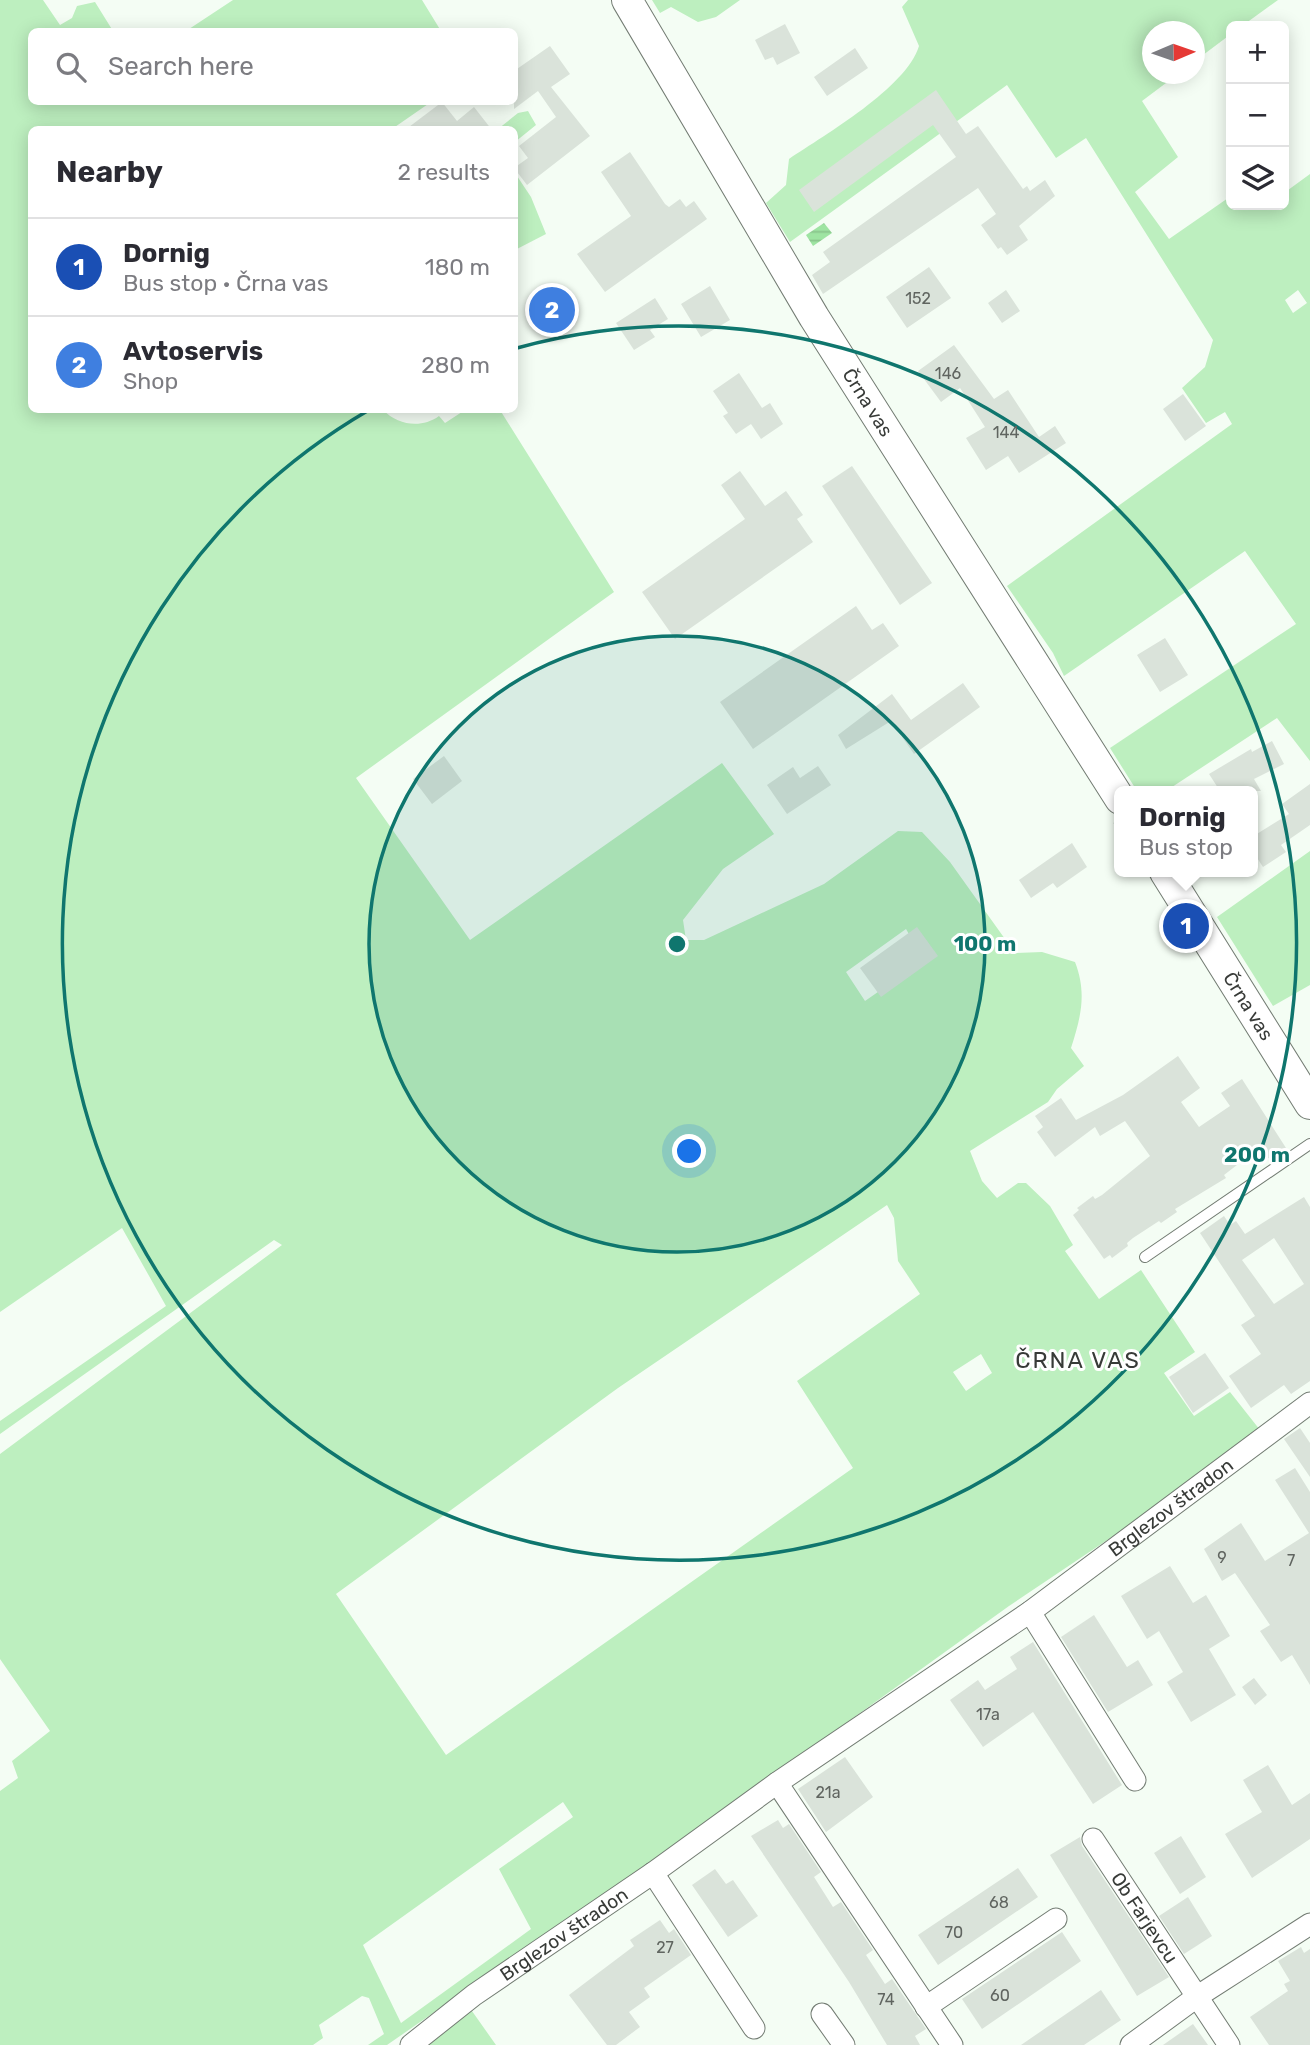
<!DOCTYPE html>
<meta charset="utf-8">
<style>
body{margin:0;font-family:Rubik,sans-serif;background:#f7f7f7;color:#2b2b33}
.controls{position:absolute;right:21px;top:21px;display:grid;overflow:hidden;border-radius:10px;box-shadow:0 4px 18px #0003}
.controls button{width:63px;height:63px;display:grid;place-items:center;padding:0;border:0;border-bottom:2px solid #e1e1e2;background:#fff;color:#2b2b33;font:35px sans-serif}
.compass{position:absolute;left:1142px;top:21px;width:63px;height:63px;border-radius:50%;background:#fff;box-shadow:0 4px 18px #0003;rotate:88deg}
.you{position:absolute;left:690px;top:1152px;width:24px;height:24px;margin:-18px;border:5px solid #fff;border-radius:50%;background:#1a73e8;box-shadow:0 0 0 10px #1a73e833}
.badge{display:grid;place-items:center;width:46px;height:46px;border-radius:50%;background:#ea580c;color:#fff;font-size:23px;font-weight:700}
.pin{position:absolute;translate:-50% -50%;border:4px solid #fff;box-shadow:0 2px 7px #0006}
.popup{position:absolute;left:1114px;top:786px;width:144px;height:91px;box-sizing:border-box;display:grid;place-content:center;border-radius:10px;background:#fff;filter:drop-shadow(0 2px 5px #0005);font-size:23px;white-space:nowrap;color:#7c7c81}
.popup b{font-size:26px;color:#2b2b33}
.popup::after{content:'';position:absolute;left:50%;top:100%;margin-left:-14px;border:14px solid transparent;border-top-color:#fff}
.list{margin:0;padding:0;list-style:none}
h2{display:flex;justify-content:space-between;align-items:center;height:91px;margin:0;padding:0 28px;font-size:30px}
h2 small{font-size:23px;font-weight:400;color:#7c7c81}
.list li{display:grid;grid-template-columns:46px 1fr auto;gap:21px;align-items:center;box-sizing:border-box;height:98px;padding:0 28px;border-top:2px solid #e1e1e2}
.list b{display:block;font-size:26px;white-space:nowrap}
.list p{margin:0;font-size:23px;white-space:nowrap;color:#7c7c81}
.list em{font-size:23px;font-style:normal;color:#7c7c81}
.icon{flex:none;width:38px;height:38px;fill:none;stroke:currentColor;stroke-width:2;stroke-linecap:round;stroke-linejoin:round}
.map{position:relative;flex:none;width:1310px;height:2045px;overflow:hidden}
.search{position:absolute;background:#fff;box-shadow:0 4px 18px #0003;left:28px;top:28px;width:490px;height:77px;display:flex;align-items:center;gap:18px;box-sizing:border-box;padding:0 24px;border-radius:10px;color:#7c7c81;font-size:26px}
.panel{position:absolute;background:#fff;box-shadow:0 4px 18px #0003;left:28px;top:126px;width:490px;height:287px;border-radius:10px}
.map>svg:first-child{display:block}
.grass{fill:#bdefbf;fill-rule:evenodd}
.water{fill:url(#water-rules)}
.building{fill:#dae3da;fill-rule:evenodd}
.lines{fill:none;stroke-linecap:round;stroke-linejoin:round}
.lane-casing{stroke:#737c73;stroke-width:12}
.street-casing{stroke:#737c73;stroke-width:23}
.secondary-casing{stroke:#737c73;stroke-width:32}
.path{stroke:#acb2ac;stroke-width:3.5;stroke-dasharray:7 3.5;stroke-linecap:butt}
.lane{stroke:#fff;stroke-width:10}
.street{stroke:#fff;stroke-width:21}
.secondary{stroke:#fff;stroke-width:30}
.ring{fill:none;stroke:#0f766e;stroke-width:3.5}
.labels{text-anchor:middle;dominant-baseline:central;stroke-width:6;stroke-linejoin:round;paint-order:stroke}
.number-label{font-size:16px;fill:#606560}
.street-label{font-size:19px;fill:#383b38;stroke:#fff}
.quarter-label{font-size:23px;letter-spacing:2px;fill:#383b38;stroke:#fff}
.centre{fill:#0f766e;stroke:#fff;stroke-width:3.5}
.ring-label{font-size:21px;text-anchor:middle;font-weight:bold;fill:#0f766e;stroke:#fff;stroke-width:6;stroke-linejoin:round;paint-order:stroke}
</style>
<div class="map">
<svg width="1310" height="2045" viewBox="0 0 1310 2045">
<defs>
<pattern id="water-rules" width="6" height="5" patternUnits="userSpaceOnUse" patternTransform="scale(1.75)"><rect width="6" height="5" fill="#9ee4a2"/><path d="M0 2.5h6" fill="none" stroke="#89c48c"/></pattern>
</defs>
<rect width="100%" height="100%" fill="#f4fdf4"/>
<path class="grass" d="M 0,0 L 43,0 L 60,25 L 72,18 L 77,6 L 95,2 L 113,31 L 32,32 L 32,102 L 431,102 L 392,129 L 32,130 L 32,410 L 383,410 C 398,425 421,429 439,416 L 445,423 L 465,410 L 500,410 L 614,592 L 356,778 L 470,940 L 722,763 L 774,834 L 723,869 L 683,920 L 686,940 L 704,940 L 824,884 L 898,831 L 922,832 L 950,862 L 1015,953 L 1042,952 L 1075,962 C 1087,993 1081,1017 1071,1048 L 1084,1066 L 1057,1089 L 1048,1102 L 970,1151 L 982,1181 L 997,1198 L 1018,1183 L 1026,1183 L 1050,1206 L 1073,1245 L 1065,1251 L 1099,1299 L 1141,1270 L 1195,1352 L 1164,1373 L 1194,1416 L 1230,1392 L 1260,1430 L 1146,1514 L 1009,1606 L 707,1823 L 387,2045 L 368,2045 L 384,2034 L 369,1998 L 362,1996 L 319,2025 L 323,2038 L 313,2045 L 0,2045 L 0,1791 L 18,1778 L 12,1761 L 50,1731 L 0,1659 L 0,1454 L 282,1245 L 274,1240 L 0,1434 L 0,1421 L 166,1306 L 122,1228 L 0,1312 ZM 906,929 L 924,960 L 865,1001 L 846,972 ZM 887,1205 L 894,1218 L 898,1261 L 920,1294 L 797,1381 L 853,1468 L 446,1755 L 336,1594 L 618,1388 ZM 981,1354 L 992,1373 L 966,1391 L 953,1372 ZM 563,1802 L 573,1817 L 499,1869 L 531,1929 L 401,2023 L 363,1945 Z
M 233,0 L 422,0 L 441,31 L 186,31 Z
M 652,0 L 740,0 L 716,17 L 698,22 L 671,7 L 660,13 Z
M 908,0 L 1278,0 L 1242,26 L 1231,26 L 1231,34 L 1195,61 L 1194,32 L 1152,32 L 1152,74 L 1178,74 L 1142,101 L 1178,157 L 1135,192 L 1169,239 L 1231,196 L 1231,205 L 1254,205 L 1259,210 L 1267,205 L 1284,205 L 1284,193 L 1310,174 L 1310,761 L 1277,718 L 1166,791 L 1137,791 L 1110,748 L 1296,624 L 1245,551 L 1064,676 L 1053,653 L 1007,586 L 1232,424 L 1225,412 L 1206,423 L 1182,388 L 1205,367 L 1213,340 L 1086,138 L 1056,158 L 1007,85 L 790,242 L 766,203 L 786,185 L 789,159 C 826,134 906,88 919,46 L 902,7 ZM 1298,290 L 1307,303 L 1293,313 L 1285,300 Z
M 528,111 L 536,125 L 515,142 L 514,130 L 498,129 L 518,113 Z
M 515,173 L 531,197 L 546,234 L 515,250 Z
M 1310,851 L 1310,985 L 1273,1006 L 1217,917 Z
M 467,2004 L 496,2045 L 407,2045 Z"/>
<path class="water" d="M 824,223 L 832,233 L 813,246 L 806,235 Z"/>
<path class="building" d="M 785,24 L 800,53 L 777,65 L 773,57 L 765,60 L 755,40 Z
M 550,46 L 570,74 L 551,87 L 590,136 L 527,185 L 514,168 L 528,158 L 519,146 L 556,117 L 538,91 L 514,109 L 514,71 Z
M 855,48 L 868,68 L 827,96 L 814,77 Z
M 936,90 L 966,134 L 978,126 L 1023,189 L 1027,186 L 1030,191 L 1045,180 L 1055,196 L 1019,226 L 1028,240 L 1007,255 L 1001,247 L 998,249 L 981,225 L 996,214 L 978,188 L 823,294 L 812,275 L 830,262 L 823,252 L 956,157 L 933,125 L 814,212 L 799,190 Z
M 442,102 L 457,121 L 474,107 L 492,130 L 405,130 Z
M 630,152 L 665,204 L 669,207 L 680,199 L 686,207 L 694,201 L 707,219 L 605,292 L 577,254 L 631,216 L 601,172 Z
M 929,267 L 951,298 L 907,328 L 886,297 Z
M 710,286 L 730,320 L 701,337 L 681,304 Z
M 1006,290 L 1020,311 L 1002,323 L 988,303 Z
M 655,298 L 668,319 L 650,330 L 655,337 L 634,350 L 616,323 Z
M 954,345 L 994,399 L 1008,390 L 1039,437 L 1055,426 L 1066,443 L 1019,473 L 1008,456 L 986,470 L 966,438 L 985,427 L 960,388 L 941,402 L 918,371 Z
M 739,373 L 762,408 L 770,403 L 783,424 L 761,439 L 751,424 L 736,434 L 723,416 L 728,413 L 713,391 Z
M 1183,394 L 1206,426 L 1185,441 L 1163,409 Z
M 852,466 L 932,583 L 900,605 L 822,486 Z
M 740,471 L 765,506 L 786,491 L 803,515 L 797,519 L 813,542 L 675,639 L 642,592 L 745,519 L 721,485 Z
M 856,606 L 872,630 L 883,623 L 899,646 L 753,749 L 720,702 Z
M 1165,638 L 1188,675 L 1160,692 L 1137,655 Z
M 963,683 L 980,707 L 914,754 L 891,721 L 846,749 L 838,735 L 892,694 L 911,720 Z
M 1272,741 L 1284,764 L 1254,779 L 1261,791 L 1220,791 L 1209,774 L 1251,749 L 1252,752 Z
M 444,756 L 462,781 L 432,804 L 413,779 Z
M 818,766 L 831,785 L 787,814 L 767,785 L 793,767 L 800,778 Z
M 1310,784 L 1310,825 L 1281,845 L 1286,852 L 1263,867 L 1252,850 L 1252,837 L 1289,814 L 1282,804 Z
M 1072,843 L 1087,867 L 1057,888 L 1053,883 L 1031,898 L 1019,880 Z
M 917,927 L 938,956 L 881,997 L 860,968 Z
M 1178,1056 L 1200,1088 L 1181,1102 L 1199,1127 L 1230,1106 L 1221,1093 L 1242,1079 L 1286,1148 L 1270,1159 L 1262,1154 L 1253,1160 L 1250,1155 L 1224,1175 L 1226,1178 L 1175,1209 L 1177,1212 L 1161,1223 L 1159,1221 L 1133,1238 L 1127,1243 L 1128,1246 L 1112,1258 L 1110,1255 L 1104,1259 L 1073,1215 L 1079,1210 L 1077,1208 L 1093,1196 L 1095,1199 L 1102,1195 L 1150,1156 L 1125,1121 L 1100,1136 L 1095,1127 L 1055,1157 L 1037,1132 L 1043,1127 L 1035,1116 L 1061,1098 L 1076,1120 L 1123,1095 Z
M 1304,1197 L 1310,1207 L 1310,1381 L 1291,1394 L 1284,1385 L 1251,1408 L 1229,1376 L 1261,1354 L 1241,1325 L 1255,1316 L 1200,1233 L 1224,1216 L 1230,1225 L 1236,1221 L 1245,1234 ZM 1274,1238 L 1304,1284 L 1274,1304 L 1242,1260 Z
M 1205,1353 L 1229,1388 L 1193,1413 L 1169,1377 Z
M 1300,1428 L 1310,1443 L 1310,1477 L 1284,1439 Z
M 1295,1468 L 1310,1492 L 1310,1685 L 1292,1655 L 1281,1662 L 1260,1631 L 1270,1625 L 1235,1573 L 1222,1581 L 1204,1549 L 1241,1523 L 1265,1561 L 1309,1533 L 1275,1480 Z
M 1170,1566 L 1193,1603 L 1206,1595 L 1230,1636 L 1209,1649 L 1236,1695 L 1191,1722 L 1167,1682 L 1183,1672 L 1159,1631 L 1147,1639 L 1121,1596 Z
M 1094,1615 L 1127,1667 L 1138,1660 L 1153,1685 L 1108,1712 L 1061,1637 Z
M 1033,1642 L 1122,1785 L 1093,1804 L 1033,1712 L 983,1747 L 950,1700 L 978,1680 L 985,1690 L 1017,1669 L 1010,1657 Z
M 1254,1678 L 1267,1695 L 1255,1705 L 1242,1687 Z
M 845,1757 L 873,1797 L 826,1832 L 798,1789 Z
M 1268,1765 L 1292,1805 L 1310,1793 L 1310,1839 L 1252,1878 L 1225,1834 L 1262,1812 L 1243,1780 Z
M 778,1820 L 783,1828 L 789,1824 L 821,1872 L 814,1877 L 833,1907 L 841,1902 L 873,1950 L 866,1955 L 885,1984 L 892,1979 L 926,2029 L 915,2036 L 920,2045 L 887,2045 L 849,1982 L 751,1836 Z
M 1181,1836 L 1206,1877 L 1180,1894 L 1154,1853 Z
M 1080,1837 L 1082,1846 L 1169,1977 L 1137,1996 L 1050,1855 Z
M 1018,1868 L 1038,1897 L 938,1965 L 918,1935 Z
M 715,1869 L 726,1884 L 733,1880 L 758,1916 L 728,1937 L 692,1885 Z
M 1188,1897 L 1212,1936 L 1184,1954 L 1159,1916 Z
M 660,1920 L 669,1933 L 674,1929 L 691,1955 L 644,1988 L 650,1997 L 629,2012 L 640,2027 L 616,2045 L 607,2045 L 569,1995 L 634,1946 L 630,1940 Z
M 1062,1932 L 1081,1961 L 982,2029 L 962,1999 Z
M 1301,1947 L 1304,1953 L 1310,1949 L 1310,2045 L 1269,2045 L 1250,2017 L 1288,1991 L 1284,1984 L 1290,1981 L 1278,1961 Z
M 1101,1990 L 1121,2020 L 1084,2045 L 1021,2045 Z
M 1193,2024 L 1208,2045 L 1163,2045 Z"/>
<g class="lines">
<defs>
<path id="lane" d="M 1145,1257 L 1310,1144"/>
<g id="street">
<path d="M 1030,1612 L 1135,1780"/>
<path d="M 777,1783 L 952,2045"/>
<path id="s1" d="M 1093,1839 L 1229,2045"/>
<path d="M 653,1873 L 754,2028"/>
<path d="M 926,2007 L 1056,1919"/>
<path d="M 822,2014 L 844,2045"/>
<path id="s2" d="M 411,2045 L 474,1995 L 653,1873 L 777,1783 L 1030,1612 L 1310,1403"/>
<path d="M 1131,2045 L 1198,1996 L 1310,1924"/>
</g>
<g id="secondary">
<path id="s3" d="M 627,0 L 814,317 L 1120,799"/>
<path id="s4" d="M 1165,872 L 1310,1104"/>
</g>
</defs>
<use href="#lane" class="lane-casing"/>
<use href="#street" class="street-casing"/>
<use href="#secondary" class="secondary-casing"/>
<path class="path" d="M 1115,822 L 1120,830"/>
<use href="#lane" class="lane"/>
<use href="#street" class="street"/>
<use href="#secondary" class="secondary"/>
</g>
<circle cx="677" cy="944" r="308" fill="#0f766e" fill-opacity=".12"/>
<g class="ring">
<circle cx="677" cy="944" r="308"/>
<path d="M517 348A617 617 0 1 1 369 410"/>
</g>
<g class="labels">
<g class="number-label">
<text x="918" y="298">152</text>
<text x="948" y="373">146</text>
<text x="1006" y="432">144</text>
<text x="1222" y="1557">9</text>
<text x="1291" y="1560">7</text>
<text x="988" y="1714">17a</text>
<text x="828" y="1792">21a</text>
<text x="999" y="1902">68</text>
<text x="954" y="1932">70</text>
<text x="665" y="1947">27</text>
<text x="1000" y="1995">60</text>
<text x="886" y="1999">74</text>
</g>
<g class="street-label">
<text stroke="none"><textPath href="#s3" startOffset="469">Črna vas</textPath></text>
<text stroke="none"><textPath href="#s4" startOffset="158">Črna vas</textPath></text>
<text stroke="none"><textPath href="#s2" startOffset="931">Brglezov štradon</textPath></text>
<text stroke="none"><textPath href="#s1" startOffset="94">Ob Farjevcu</textPath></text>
<text stroke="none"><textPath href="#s2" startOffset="189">Brglezov štradon</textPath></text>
</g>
<g class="quarter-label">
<text x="1078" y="1360">ČRNA VAS</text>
</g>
</g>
<circle cx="677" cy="944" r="10" class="centre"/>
<g class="ring-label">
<text x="985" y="951">100 m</text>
<text x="1257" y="1162">200 m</text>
</g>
</svg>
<div class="controls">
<button>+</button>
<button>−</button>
<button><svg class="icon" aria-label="layers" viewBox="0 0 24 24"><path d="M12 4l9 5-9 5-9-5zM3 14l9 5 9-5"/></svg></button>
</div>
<svg class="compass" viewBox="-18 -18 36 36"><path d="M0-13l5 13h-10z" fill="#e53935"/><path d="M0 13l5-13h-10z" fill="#7c7c81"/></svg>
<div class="you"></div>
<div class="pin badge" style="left:1186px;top:926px;background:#1a4fb4">1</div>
<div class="popup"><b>Dornig</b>Bus stop</div>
<div class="pin badge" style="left:552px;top:310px;background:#3f7fe0">2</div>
<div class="search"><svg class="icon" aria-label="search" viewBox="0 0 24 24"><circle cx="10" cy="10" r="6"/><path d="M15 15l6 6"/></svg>Search here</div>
<section class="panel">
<h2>Nearby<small>2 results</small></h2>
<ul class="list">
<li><span class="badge" style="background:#1a4fb4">1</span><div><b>Dornig</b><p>Bus stop · Črna vas</p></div><em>180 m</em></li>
<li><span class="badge" style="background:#3f7fe0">2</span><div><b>Avtoservis</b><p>Shop</p></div><em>280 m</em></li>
</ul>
</section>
</div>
